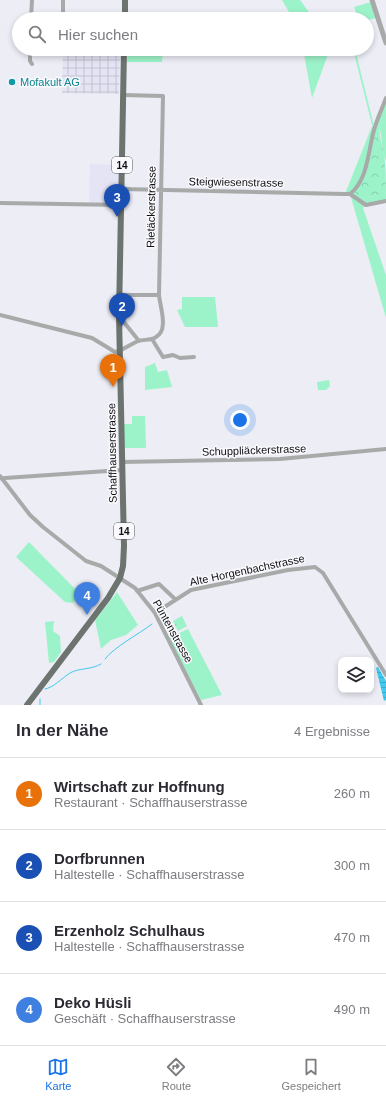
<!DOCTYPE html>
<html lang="de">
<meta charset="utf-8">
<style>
body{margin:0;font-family:Helvetica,sans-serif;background:#f2f2f3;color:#2b2b33}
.controls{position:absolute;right:12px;bottom:12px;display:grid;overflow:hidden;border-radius:8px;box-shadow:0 2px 6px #0003}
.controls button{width:36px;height:36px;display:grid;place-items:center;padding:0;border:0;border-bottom:1px solid #e1e1e2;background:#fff;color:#2b2b33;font:20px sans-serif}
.you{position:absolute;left:240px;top:420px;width:14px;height:14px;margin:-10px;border:3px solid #fff;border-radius:50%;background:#1a73e8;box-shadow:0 0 0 6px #1a73e833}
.badge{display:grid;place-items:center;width:26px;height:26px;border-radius:50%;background:#1a73e8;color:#fff;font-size:13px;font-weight:700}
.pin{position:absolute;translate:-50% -33px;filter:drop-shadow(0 1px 2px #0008)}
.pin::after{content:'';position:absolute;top:21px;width:14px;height:12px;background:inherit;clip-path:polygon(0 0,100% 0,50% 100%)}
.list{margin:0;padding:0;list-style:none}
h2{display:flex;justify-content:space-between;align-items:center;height:52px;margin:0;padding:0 16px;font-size:17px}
h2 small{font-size:13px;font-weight:400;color:#7c7c81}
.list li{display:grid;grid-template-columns:26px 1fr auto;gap:12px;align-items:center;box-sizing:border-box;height:72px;padding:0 16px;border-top:1px solid #e1e1e2}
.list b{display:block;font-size:15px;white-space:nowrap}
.list p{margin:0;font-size:13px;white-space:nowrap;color:#7c7c81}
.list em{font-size:13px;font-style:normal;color:#7c7c81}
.icon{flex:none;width:22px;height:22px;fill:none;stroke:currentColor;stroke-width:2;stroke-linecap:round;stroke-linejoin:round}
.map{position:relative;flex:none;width:386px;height:705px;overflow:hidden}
.search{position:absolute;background:#fff;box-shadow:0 2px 6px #0003;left:12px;right:12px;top:12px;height:44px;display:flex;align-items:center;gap:10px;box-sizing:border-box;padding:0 14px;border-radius:22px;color:#7c7c81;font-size:15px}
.sheet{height:340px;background:#fff}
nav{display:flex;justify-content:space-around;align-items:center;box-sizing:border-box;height:56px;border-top:1px solid #e1e1e2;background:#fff;font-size:11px;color:#7c7c81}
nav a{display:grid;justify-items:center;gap:2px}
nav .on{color:#1a73e8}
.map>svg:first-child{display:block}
.built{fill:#e4e4f4}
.industrial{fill:url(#industrial-grid)}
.grass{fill:#9df3c9}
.forest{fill:url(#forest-crowns)}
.park{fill:url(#park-tufts)}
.water{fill:url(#water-rules)}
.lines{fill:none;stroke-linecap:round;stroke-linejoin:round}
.stream{stroke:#42c9ef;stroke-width:1}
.minor{stroke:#a7aaa8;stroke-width:4}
.tertiary{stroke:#a7aaa8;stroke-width:5}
.primary{stroke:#6d736e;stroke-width:6}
.culture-dot{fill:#0f9aa8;stroke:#fafafe;stroke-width:1.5}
.labels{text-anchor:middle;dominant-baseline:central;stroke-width:3;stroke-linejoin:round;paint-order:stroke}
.shield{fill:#fafafe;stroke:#565659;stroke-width:1}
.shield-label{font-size:10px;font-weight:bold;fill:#101012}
.culture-label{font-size:11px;fill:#0d838f;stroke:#fafafe;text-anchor:start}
.street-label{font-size:11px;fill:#101012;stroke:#fafafe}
</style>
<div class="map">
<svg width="386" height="705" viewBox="0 0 386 705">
<defs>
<pattern id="industrial-grid" width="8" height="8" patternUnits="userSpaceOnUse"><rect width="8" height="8" fill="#e4e4f4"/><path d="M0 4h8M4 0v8" fill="none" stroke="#c3c3d0"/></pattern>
<pattern id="forest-crowns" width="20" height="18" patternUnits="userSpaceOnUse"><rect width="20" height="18" fill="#9df3c9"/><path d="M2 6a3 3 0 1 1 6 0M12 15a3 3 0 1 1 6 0" fill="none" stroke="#86cfac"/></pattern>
<pattern id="park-tufts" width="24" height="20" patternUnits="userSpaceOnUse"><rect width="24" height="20" fill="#9df3c9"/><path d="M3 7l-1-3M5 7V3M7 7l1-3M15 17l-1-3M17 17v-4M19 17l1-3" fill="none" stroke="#86cfac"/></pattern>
<pattern id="water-rules" width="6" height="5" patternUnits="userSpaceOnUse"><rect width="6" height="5" fill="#42c9ef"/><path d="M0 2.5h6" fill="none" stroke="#39accc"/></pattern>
</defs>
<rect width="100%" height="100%" fill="#ecedf5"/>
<path class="built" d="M 90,164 L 120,165 L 118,205 L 89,205 Z"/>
<path class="industrial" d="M 63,49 L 120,49 L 119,94 L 62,93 Z"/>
<path class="grass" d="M 282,0 L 300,0 L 314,19 L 293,19 Z
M 371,2 L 376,18 L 367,20 L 358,19 L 354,7 Z
M 163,49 L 162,62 L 127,62 L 128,50 Z
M 303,49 L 330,49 L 312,98 Z
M 353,49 L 355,49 L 374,126 L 372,125 Z
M 386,98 L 386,161 C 381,152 383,132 377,122 Z
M 372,126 L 374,129 L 367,195 L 370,197 L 378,195 L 386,195 L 386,201 L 366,205 L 363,208 L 386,275 L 386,318 L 350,194 L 345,194 Z
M 182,297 L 215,297 L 218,327 L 185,327 L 177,310 L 182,309 Z
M 155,363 L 158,372 L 167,370 L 172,387 L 145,390 L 145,367 Z
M 329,380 L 330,386 L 326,390 L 318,390 L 317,382 Z
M 132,416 L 145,416 L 146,448 L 124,448 L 123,424 L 132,424 Z
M 29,542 L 80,594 L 73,603 L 65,602 L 16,557 Z
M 117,592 L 138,625 L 126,635 L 111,640 L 101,649 L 95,620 Z
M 54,621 L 53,631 L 60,636 L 61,652 L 54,662 L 49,663 L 45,622 Z
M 188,629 L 222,695 L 201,700 L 169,638 Z"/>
<path class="forest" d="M 377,122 C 381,129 379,134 381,141 C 386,159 386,176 386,195 L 378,195 L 370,197 L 367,195 L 359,197 L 354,191 L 359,183 Z"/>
<path class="park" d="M 182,616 L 187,626 L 178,631 L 173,621 Z"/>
<path class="water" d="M 378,667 L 386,681 L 386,700 L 384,701 L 376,668 Z"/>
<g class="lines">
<path class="stream" d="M 105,659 C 114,647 139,634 152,624
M 45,689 C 53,688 62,678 70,673 C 78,668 91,670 101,664
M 40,705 L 40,699"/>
<path class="minor" d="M 31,19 L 32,0
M 63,19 L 63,0
M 30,49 L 30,61 L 32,64
M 122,189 L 345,194 L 350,194 L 366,205 L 386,201
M 350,194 C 368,180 368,151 374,130 C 377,119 382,109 386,98
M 0,203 L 122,205
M 119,295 L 159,295
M 0,315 L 92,338 L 115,352 C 124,350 129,345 138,341 C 143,339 151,341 156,337 C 169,330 160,307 159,295 L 163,96 L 123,95
M 119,316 L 139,341
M 152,339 L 163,357 L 173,355 L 180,358 L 194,357
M 122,462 L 280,459 L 386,449
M 0,476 L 30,515 L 43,527 L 86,561 L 101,566 L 135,588 L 155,613 L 201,705
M 2,479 L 5,478 L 122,470
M 137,591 L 159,584 L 175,599
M 155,613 L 191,590 L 288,570 L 315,567 L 323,573 L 386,675"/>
<path class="tertiary" d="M 372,0 L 386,43"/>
<path class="primary" d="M 125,19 L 125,0
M 27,705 L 108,598 L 120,578 L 123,566 L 124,546 L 119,316 L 124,49"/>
</g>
<circle class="culture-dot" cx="12" cy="82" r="4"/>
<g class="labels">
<g class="shield">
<rect x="112" y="157" width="20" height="16" rx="3"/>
<rect x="114" y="523" width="20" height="16" rx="3"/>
</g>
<g class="shield-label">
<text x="122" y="165">14</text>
<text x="124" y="531">14</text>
</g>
<g class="culture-label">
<text x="20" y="82">Mofakult AG</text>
</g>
<g class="street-label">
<text transform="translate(236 182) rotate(1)">Steigwiesenstrasse</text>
<text transform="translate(151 207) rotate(-89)">Rietäckerstrasse</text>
<text transform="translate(254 450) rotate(-2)">Schuppliäckerstrasse</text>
<text transform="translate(112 453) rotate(-91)">Schaffhauserstrasse</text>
<text transform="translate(247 570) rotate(-12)">Alte Horgenbachstrasse</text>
<text transform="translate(173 631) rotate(61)">Püntenstrasse</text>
</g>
</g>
</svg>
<div class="controls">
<button><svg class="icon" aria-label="layers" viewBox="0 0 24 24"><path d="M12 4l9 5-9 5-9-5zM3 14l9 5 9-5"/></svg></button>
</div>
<div class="you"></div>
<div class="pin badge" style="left:113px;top:387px;background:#e8710a">1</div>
<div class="pin badge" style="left:122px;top:326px;background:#1a4fb4">2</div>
<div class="pin badge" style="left:117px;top:217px;background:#1a4fb4">3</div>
<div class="pin badge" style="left:87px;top:615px;background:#3f7fe0">4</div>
<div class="search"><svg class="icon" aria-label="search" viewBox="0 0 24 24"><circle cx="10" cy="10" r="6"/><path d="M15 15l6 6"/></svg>Hier suchen</div>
</div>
<section class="sheet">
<h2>In der Nähe<small>4 Ergebnisse</small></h2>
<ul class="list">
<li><span class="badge" style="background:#e8710a">1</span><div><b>Wirtschaft zur Hoffnung</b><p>Restaurant · Schaffhauserstrasse</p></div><em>260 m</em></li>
<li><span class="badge" style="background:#1a4fb4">2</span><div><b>Dorfbrunnen</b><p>Haltestelle · Schaffhauserstrasse</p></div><em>300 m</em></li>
<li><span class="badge" style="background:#1a4fb4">3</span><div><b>Erzenholz Schulhaus</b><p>Haltestelle · Schaffhauserstrasse</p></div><em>470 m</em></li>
<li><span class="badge" style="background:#3f7fe0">4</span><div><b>Deko Hüsli</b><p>Geschäft · Schaffhauserstrasse</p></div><em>490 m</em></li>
</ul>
</section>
<nav>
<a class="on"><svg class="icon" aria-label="map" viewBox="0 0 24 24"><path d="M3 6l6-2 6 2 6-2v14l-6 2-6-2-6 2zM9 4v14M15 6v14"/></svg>Karte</a>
<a><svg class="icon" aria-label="directions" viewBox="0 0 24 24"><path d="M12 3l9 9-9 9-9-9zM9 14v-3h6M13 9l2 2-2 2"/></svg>Route</a>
<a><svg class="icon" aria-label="saved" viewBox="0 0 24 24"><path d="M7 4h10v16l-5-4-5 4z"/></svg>Gespeichert</a>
</nav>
